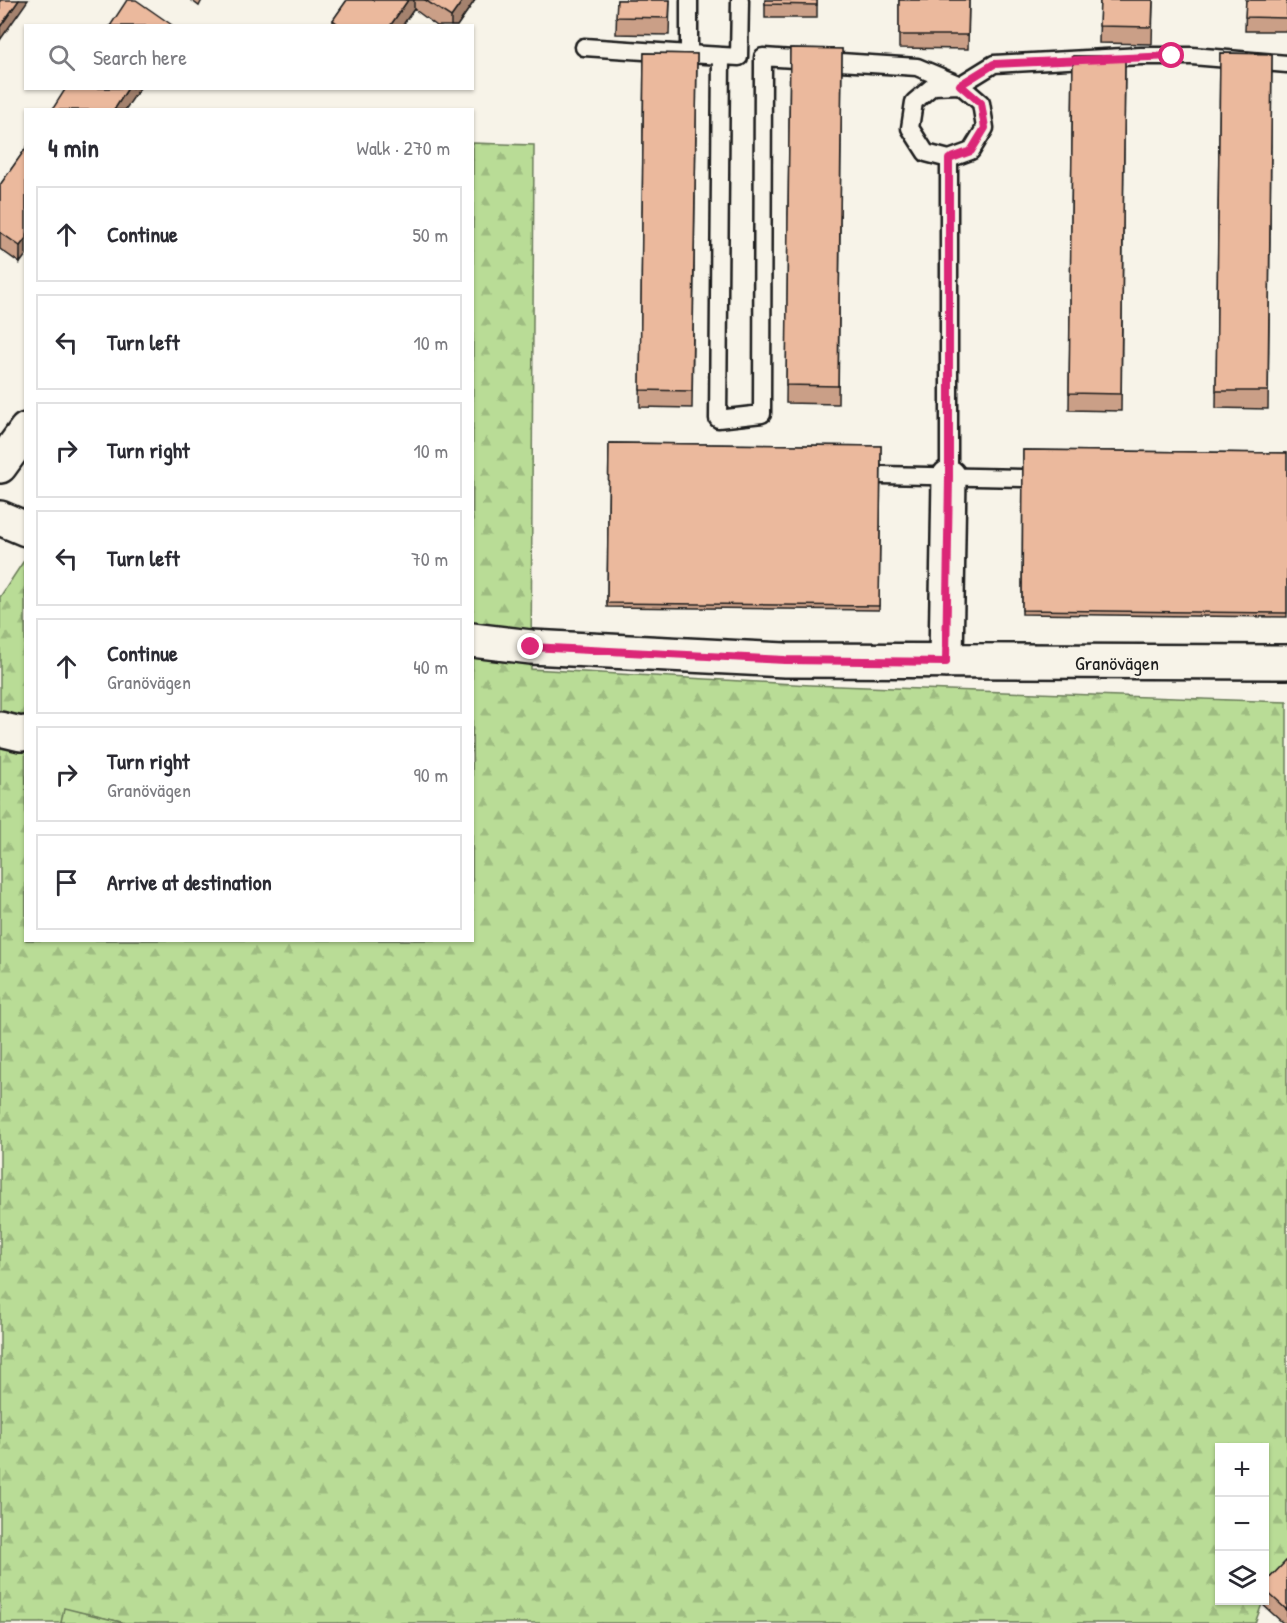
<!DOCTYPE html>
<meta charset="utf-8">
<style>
body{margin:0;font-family:"Patrick Hand",sans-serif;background:#f2f2f3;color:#2b2b33}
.controls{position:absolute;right:18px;bottom:18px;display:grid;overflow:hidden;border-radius:0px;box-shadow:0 2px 4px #0004}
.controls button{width:54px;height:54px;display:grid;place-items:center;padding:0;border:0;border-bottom:2px solid #e1e1e2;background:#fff;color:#2b2b33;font:30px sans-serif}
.stop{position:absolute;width:18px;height:18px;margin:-14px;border:4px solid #db2777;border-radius:50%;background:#fff}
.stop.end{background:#db2777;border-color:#fff;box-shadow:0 2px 6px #0008}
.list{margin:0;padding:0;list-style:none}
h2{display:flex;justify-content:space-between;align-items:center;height:78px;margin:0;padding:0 24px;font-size:26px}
h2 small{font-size:20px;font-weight:400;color:#7c7c81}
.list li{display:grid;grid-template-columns:39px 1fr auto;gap:18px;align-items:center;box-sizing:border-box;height:96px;margin:0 12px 12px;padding:0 12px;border:2px solid #e1e1e2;border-radius:0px}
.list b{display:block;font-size:22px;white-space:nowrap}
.list p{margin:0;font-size:20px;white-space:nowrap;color:#7c7c81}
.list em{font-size:20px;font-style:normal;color:#7c7c81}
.icon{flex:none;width:33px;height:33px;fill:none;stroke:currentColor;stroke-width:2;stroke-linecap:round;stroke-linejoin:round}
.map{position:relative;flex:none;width:1287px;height:1623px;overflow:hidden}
.search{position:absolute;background:#fff;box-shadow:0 2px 4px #0004;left:24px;top:24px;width:450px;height:66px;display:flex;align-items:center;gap:15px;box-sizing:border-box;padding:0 21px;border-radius:0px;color:#7c7c81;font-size:22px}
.panel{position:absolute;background:#fff;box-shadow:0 2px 4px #0004;left:24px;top:108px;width:450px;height:834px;border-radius:0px}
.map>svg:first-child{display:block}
.forest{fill:url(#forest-firs);stroke:#6a7c59;stroke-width:1.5;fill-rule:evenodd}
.park{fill:url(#park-crowns);stroke:#6a7c59;stroke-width:1.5}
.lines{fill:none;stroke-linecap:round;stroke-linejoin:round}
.service-casing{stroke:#1c1c1c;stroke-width:21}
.minor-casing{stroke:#1c1c1c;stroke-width:38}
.service{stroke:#f7f3e8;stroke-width:16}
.minor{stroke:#f7f3e8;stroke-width:33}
.wall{fill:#ca9f87;stroke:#1c1c1c;stroke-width:1.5}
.shaded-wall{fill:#a4826e;stroke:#1c1c1c;stroke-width:1.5}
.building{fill:#ebb99d;stroke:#1c1c1c;stroke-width:1.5}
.route{stroke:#db2777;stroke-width:8}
.labels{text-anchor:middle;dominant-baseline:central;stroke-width:4.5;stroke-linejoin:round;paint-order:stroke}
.street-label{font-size:20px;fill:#1c1c1c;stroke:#f7f3e8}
</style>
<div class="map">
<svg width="1287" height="1623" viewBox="0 0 1287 1623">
<defs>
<pattern id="forest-firs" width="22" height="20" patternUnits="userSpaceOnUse" patternTransform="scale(1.5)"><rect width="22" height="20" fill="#b9dc96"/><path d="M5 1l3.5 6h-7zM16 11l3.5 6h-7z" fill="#9ebc81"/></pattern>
<pattern id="park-crowns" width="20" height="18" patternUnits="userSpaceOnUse" patternTransform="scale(1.5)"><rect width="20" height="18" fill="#b9dc96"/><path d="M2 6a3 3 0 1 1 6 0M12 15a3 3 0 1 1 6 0" fill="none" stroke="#9ebc81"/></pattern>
</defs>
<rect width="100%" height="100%" fill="#f7f3e8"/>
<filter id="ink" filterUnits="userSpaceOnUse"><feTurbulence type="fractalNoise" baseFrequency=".0167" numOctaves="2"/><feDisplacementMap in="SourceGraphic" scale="12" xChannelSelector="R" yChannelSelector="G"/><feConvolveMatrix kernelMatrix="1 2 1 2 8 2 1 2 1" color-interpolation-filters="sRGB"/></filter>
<g filter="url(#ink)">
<path class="forest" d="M 473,143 L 534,145 L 531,669 L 810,685 L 1287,702 L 1287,1577 L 1262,1604 L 1255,1623 L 125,1623 L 65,1609 L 61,1623 L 0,1623 L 0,597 L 25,559 L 26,940 L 472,940 ZM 1220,1448 L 1264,1448 L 1264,1600 L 1220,1600 Z"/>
<path class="park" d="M 64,1608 L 125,1623 L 61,1623 Z"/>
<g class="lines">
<defs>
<path id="service" d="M 689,0 L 689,54 L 739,57 L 740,0
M 584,47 L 689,54
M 721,56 L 718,419 L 762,414 L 763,57 L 917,67 L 960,85 L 994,64 L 1141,56 L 1192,56 L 1287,64
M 949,159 L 926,153 L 910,128 L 914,102 L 933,86 L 960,85 L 981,103 L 985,128 L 971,151 L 949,159 L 949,477
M 881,475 L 1023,478"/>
<path id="minor" d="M 0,466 L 26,430
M 0,518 L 26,529
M 472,640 L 531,647 L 785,660 L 1287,662
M 946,661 L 949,477
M 0,729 L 21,734 L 26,733"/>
</defs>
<use href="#service" class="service-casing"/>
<use href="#minor" class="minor-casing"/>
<use href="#service" class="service"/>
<use href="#minor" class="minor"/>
</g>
<path class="wall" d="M 191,0 L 202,0 L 199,6 Z
M 347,0 L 475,0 L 457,26 L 437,26 L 414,9 L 402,26 L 333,26 L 333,20 Z
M 617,0 L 670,0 L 669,35 L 616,34 Z
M 765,0 L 817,0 L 817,18 L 765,18 Z
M 899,0 L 969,0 L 968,49 L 899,48 Z
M 1100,0 L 1153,0 L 1152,44 L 1099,43 Z
M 1246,0 L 1287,0 L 1287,31 L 1245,31 Z
M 790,48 L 842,49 L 838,404 L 786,403 Z
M 644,53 L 697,54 L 692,408 L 640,407 Z
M 1220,53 L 1272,54 L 1268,409 L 1216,408 Z
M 1073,56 L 1125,57 L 1121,411 L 1069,410 Z
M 26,148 L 20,263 L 0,249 L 0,185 Z
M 609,443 L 881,446 L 879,610 L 607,607 Z
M 1023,450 L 1287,453 L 1287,617 L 1022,614 Z
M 1287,1560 L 1287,1623 L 1283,1623 L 1262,1604 L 1262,1600 L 1264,1600 L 1264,1584 Z"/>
<path class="shaded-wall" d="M 19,0 L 28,0 L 0,40 L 0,27 Z
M 408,0 L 414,0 L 414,9 L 402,26 L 390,26 Z
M 463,0 L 475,0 L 457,26 L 451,26 L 451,17 Z
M 128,88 L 140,88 L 125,110 L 114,110 Z
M 26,238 L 26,255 L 20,263 L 20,246 Z"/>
<path class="building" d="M 0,0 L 19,0 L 0,27 Z
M 127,0 L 136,0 L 172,25 L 171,26 L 110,26 Z
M 347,0 L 408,0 L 390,26 L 341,26 L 333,20 Z
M 425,0 L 463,0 L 451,17 Z
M 617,0 L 670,0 L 669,18 L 616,17 Z
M 765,0 L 817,0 L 817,5 L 765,4 Z
M 899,0 L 969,0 L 968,35 L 899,35 Z
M 1100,0 L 1153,0 L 1152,27 L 1099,26 Z
M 1246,0 L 1287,0 L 1287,18 L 1245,17 Z
M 790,48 L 842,49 L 838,386 L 786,385 Z
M 644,53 L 697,54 L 692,391 L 640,390 Z
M 1220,53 L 1272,54 L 1268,391 L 1216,391 Z
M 1073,56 L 1125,57 L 1121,394 L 1069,393 Z
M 66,88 L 128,88 L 114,110 L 52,110 Z
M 26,148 L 26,238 L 20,246 L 0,232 L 0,185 Z
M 609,443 L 881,446 L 879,606 L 607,603 Z
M 1023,450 L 1287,453 L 1287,613 L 1022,610 Z
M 1287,1560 L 1287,1610 L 1264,1589 L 1264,1584 Z"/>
</g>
<g class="lines" filter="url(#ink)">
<path class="route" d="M 531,647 L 785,660 L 946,662 L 949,477 L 949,159 L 971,151 L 985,128 L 981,103 L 960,85 L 994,64 L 1172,56"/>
</g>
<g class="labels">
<g class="street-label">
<text x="1117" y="662">Granövägen</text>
</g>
</g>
</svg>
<div class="controls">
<button>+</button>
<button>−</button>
<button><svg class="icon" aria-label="layers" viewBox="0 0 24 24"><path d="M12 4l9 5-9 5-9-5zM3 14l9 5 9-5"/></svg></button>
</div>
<div class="stop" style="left:1172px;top:56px"></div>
<div class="stop end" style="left:531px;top:647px"></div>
<div class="search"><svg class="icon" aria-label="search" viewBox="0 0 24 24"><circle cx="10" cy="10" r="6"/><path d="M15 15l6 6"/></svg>Search here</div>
<section class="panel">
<h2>4 min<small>Walk · 270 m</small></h2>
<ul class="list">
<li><svg class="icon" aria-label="ahead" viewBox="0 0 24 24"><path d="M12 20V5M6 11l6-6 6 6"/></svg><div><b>Continue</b></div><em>50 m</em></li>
<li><svg class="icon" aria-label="left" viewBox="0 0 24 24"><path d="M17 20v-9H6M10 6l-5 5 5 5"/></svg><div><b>Turn left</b></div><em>10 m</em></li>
<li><svg class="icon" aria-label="right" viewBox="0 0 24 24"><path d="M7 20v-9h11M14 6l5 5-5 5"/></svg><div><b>Turn right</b></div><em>10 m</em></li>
<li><svg class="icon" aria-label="left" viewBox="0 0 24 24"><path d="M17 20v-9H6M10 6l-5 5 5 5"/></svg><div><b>Turn left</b></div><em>70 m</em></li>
<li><svg class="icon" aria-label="ahead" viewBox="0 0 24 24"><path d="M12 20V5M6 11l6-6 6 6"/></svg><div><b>Continue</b><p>Granövägen</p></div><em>40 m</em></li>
<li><svg class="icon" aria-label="right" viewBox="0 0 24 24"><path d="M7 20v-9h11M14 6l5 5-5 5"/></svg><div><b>Turn right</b><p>Granövägen</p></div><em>90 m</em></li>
<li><svg class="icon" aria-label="arrive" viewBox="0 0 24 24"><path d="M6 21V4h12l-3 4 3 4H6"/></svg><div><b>Arrive at destination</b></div></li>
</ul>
</section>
</div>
